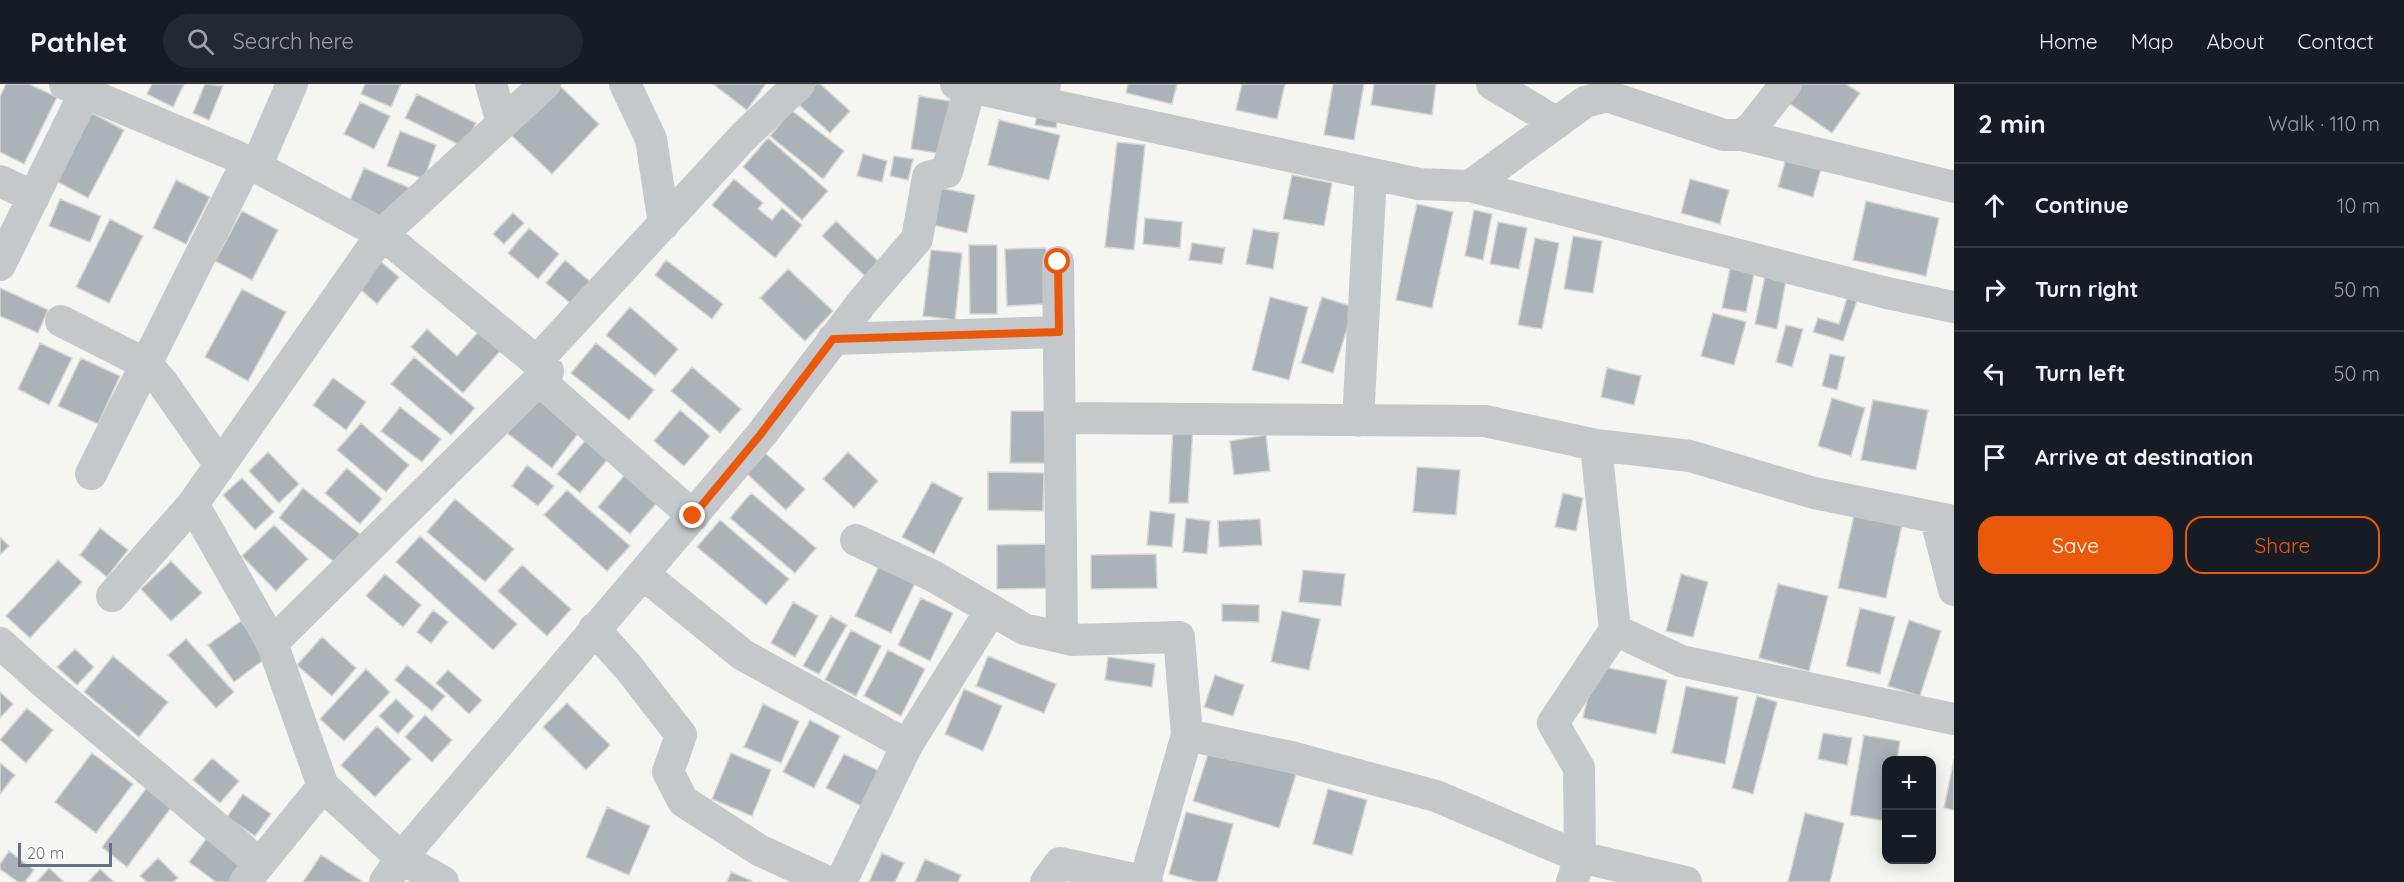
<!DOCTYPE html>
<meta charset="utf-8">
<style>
body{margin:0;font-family:Quicksand,sans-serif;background:#242831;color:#f1f3f6}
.controls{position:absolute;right:18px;bottom:18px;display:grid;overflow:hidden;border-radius:12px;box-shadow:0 3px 15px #0003}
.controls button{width:54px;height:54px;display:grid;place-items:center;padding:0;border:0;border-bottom:2px solid #363941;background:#171b24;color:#f1f3f6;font:30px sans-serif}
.scale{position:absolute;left:18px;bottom:15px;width:94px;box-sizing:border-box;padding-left:6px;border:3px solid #637284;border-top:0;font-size:16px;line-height:21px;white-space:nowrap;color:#637284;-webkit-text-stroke:4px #fff;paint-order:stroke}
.stop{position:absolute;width:18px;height:18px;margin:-14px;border:4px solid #ea580c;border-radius:50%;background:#fff}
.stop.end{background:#ea580c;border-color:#fff;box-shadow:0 2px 6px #0008}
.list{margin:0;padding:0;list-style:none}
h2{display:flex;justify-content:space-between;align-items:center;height:78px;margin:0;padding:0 24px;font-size:26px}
h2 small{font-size:20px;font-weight:400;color:#9ea1a6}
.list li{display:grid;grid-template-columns:39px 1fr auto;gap:18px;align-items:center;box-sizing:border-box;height:84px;padding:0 24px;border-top:2px solid #363941}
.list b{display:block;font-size:22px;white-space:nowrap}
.list em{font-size:20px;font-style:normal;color:#9ea1a6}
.actions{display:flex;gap:12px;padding:18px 24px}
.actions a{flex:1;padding:14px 0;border:2px solid #ea580c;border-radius:18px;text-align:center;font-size:21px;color:#ea580c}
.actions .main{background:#ea580c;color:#fff}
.icon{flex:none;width:33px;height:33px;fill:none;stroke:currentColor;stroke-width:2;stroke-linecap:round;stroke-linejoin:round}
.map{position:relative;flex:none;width:1954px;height:798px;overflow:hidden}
header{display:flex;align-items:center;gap:36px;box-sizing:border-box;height:84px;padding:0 30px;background:#171b24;border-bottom:2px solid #363941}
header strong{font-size:28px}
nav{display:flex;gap:33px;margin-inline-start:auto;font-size:21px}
.search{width:420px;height:54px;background:#242831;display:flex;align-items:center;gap:15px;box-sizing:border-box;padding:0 21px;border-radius:33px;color:#9ea1a6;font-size:22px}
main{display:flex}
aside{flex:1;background:#171b24}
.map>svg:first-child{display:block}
.building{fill:#abb2b8;stroke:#d6d7d4;stroke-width:1.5}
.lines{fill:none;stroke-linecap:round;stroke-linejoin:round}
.minor{stroke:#c5c8cb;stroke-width:32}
.route{stroke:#ea580c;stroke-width:8}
</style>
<header>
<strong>Pathlet</strong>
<div class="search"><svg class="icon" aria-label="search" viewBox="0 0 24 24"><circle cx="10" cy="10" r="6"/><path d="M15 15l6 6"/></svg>Search here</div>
<nav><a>Home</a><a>Map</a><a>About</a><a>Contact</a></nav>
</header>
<main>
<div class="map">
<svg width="1954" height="798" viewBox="0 0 1954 798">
<rect width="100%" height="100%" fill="#f5f6f1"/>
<path class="building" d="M 6,0 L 29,0 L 57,13 L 24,80 L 0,68 L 0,13 Z
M 152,0 L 184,0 L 173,23 L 147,10 Z
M 205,0 L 223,2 L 209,36 L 193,29 Z
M 365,0 L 401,0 L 391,23 L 361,10 Z
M 558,0 L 599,40 L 552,90 L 507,47 Z
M 713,0 L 764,0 L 765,1 L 747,26 Z
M 816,0 L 820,0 L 850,27 L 830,49 L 798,20 Z
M 1128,0 L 1177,0 L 1172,20 L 1126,9 Z
M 1242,0 L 1285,0 L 1277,35 L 1236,26 Z
M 1333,0 L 1364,0 L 1354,56 L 1324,51 Z
M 1374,0 L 1436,0 L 1432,31 L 1371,21 Z
M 1798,0 L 1846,0 L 1860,9 L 1832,49 L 1786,17 Z
M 417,10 L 476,39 L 464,63 L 405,34 Z
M 919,12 L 956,18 L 949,71 L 911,65 Z
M 360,18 L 390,32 L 374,65 L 344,50 Z
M 791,26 L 844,67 L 823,95 L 770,52 Z
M 92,29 L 124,46 L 88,114 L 56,97 Z
M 1037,31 L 1058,34 L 1056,44 L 1035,41 Z
M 999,36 L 1060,51 L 1049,96 L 988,81 Z
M 400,47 L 436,61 L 424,95 L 387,82 Z
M 768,54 L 828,107 L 802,136 L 743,83 Z
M 1117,58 L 1145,61 L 1134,166 L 1105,163 Z
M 1789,64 L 1824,74 L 1813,113 L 1778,103 Z
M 863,70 L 887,77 L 882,98 L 857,92 Z
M 894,72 L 913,75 L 908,96 L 890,92 Z
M 364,84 L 414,106 L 398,145 L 347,123 Z
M 1292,91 L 1332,99 L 1324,142 L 1283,135 Z
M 734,95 L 763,119 L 758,125 L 772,136 L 782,124 L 802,141 L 775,174 L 712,121 Z
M 1690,95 L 1729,106 L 1720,140 L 1681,129 Z
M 176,96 L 210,113 L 186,160 L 153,144 Z
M 941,104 L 975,111 L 967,149 L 933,141 Z
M 60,115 L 101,132 L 90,158 L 49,142 Z
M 1866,117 L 1939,134 L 1926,192 L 1853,176 Z
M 1417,120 L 1453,128 L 1432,224 L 1396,216 Z
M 1474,126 L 1492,130 L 1483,176 L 1465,172 Z
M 242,127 L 278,146 L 252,196 L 215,177 Z
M 513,129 L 524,139 L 504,160 L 493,150 Z
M 1145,134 L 1182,138 L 1180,164 L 1143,160 Z
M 110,135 L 143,152 L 109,219 L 76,203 Z
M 836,137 L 878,177 L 865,192 L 822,152 Z
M 1498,138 L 1527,144 L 1519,185 L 1490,180 Z
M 529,144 L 559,170 L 538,195 L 508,169 Z
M 1253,145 L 1279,149 L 1273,185 L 1246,180 Z
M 1573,152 L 1602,157 L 1593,209 L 1564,205 Z
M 1535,154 L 1559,159 L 1542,245 L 1518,241 Z
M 1192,159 L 1225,164 L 1222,180 L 1189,176 Z
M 969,161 L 997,161 L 997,230 L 970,230 Z
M 1046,164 L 1048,220 L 1007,222 L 1005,165 Z
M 931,166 L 962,169 L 955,236 L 923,232 Z
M 374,172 L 399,193 L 377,220 L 352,198 Z
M 565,176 L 593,200 L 575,223 L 546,199 Z
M 666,176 L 723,220 L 712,235 L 655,191 Z
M 1731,180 L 1755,185 L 1746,228 L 1722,224 Z
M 788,185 L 833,227 L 805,257 L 760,214 Z
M 1765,192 L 1786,196 L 1777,245 L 1755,240 Z
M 0,204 L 48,226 L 38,249 L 0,232 Z
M 242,205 L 286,228 L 248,297 L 205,273 Z
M 1270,213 L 1308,223 L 1289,296 L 1252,286 Z
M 1322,213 L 1354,223 L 1333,289 L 1301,279 Z
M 1847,214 L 1857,217 L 1843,257 L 1813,248 L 1818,234 L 1839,240 Z
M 630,223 L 678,265 L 655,292 L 606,251 Z
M 1713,229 L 1746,238 L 1734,281 L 1701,272 Z
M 1786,241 L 1803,245 L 1792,283 L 1776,278 Z
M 427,245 L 457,272 L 478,248 L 500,267 L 463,309 L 411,263 Z
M 40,259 L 72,274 L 49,321 L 18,305 Z
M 596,259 L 654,306 L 629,336 L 571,289 Z
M 1830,270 L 1845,273 L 1837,306 L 1822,302 Z
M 414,273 L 475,324 L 451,351 L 391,300 Z
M 81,274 L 120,292 L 98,340 L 58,322 Z
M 692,283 L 741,325 L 720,349 L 671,307 Z
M 1607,284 L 1641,292 L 1634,321 L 1601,313 Z
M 333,294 L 366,318 L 346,346 L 313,321 Z
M 536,312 L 580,347 L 552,384 L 507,349 Z
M 1832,314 L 1865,324 L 1851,372 L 1818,362 Z
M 1873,316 L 1928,326 L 1916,386 L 1861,376 Z
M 400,323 L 441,355 L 422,378 L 381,347 Z
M 680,326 L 710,352 L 684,382 L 654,357 Z
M 1011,327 L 1053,327 L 1052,379 L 1010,379 Z
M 361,339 L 409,381 L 386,408 L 337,366 Z
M 1173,344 L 1193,344 L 1188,419 L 1169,419 Z
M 1266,351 L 1270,387 L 1234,391 L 1230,357 Z
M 589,352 L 611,371 L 580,409 L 557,390 Z
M 268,368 L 299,400 L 279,419 L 249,387 Z
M 764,368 L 805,405 L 786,426 L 745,388 Z
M 848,368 L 878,397 L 854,424 L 823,395 Z
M 527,381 L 554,402 L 538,422 L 512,402 Z
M 1417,383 L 1460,386 L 1456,431 L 1413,428 Z
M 347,384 L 382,415 L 360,440 L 325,409 Z
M 627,388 L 660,415 L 630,450 L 598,423 Z
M 988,388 L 1044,389 L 1043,427 L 988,426 Z
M 242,394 L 274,428 L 255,446 L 223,411 Z
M 932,398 L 963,414 L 934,470 L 902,453 Z
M 303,404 L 366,455 L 343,485 L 279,434 Z
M 567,406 L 630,462 L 607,487 L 544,431 Z
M 751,409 L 816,464 L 795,489 L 730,434 Z
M 1563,409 L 1583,414 L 1576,447 L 1555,443 Z
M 455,415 L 514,465 L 485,498 L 427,448 Z
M 1150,427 L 1175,430 L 1172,463 L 1147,461 Z
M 1854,431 L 1902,441 L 1886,514 L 1838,504 Z
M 1186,434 L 1210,437 L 1207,470 L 1183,468 Z
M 1260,435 L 1262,461 L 1219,463 L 1218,437 Z
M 720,436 L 789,495 L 766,521 L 697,463 Z
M 274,441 L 308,475 L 276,507 L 242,472 Z
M 100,444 L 128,466 L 107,493 L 80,471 Z
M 420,452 L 517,540 L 493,566 L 396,478 Z
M 0,453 L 9,462 L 0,471 Z
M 1052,460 L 1053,504 L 997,505 L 997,461 Z
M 1156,470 L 1157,504 L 1091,505 L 1091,471 Z
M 58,476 L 82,498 L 30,554 L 6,532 Z
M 171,477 L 202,509 L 171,537 L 141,505 Z
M 522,481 L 571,525 L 547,552 L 498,507 Z
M 879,482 L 915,499 L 891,549 L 855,532 Z
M 1303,486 L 1345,490 L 1341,522 L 1299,518 Z
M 385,490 L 421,521 L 403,543 L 366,512 Z
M 1681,490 L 1708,498 L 1693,553 L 1666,547 Z
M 1778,500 L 1828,512 L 1809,587 L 1759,574 Z
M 921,514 L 953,529 L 930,577 L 898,561 Z
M 793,518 L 818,532 L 795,573 L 771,559 Z
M 1222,520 L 1259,521 L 1259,538 L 1222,537 Z
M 1860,524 L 1895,533 L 1880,590 L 1846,582 Z
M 433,526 L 448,538 L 431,559 L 417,548 Z
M 1282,527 L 1320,535 L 1309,586 L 1271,578 Z
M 831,532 L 847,541 L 819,590 L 803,582 Z
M 1909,536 L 1941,547 L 1920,612 L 1888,602 Z
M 241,537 L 267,573 L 234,598 L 208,561 Z
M 851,546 L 881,562 L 856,612 L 825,596 Z
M 322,553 L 356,584 L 332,612 L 297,581 Z
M 186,555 L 234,608 L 216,624 L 168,571 Z
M 75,565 L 94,583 L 77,601 L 57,583 Z
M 888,566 L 925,585 L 901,632 L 864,612 Z
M 113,572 L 168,618 L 139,653 L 84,608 Z
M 988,572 L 1056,600 L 1044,629 L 976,602 Z
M 1108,573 L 1155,580 L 1152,603 L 1105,596 Z
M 407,581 L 445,612 L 432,627 L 395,596 Z
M 1595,581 L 1667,596 L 1656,650 L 1583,634 Z
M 366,585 L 390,608 L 344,657 L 320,635 Z
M 448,586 L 482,616 L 469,630 L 436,599 Z
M 1215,591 L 1244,601 L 1233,632 L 1204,623 Z
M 1686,602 L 1738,613 L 1725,680 L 1672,669 Z
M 964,605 L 1002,622 L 983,667 L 945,650 Z
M 0,608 L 13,620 L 0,634 Z
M 1757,612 L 1777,618 L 1753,710 L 1732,704 Z
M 396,615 L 414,632 L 398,650 L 379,632 Z
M 567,619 L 610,661 L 586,686 L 543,643 Z
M 763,620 L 799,637 L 781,679 L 744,663 Z
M 27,624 L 53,646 L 26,679 L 0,656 Z
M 425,631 L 452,656 L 432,678 L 405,653 Z
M 810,636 L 840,652 L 814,704 L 783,688 Z
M 377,642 L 411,675 L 375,713 L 341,681 Z
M 1823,649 L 1852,654 L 1847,681 L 1818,675 Z
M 1864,651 L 1900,657 L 1897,676 L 1886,676 L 1886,737 L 1850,731 Z
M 1211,661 L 1297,688 L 1279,744 L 1193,717 Z
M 92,669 L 133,700 L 96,749 L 55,718 Z
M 731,669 L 771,686 L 752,732 L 712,715 Z
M 844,670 L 879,687 L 861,722 L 826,704 Z
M 212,674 L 239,697 L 220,719 L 193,696 Z
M 1954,675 L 1954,726 L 1944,724 Z
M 0,679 L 15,691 L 0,710 Z
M 151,698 L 176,717 L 127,783 L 102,763 Z
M 1328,705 L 1367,716 L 1352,771 L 1313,760 Z
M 243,710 L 271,730 L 255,752 L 227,733 Z
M 607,723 L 650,742 L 629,791 L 586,773 Z
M 1186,728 L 1233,740 L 1217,798 L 1198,798 L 1169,790 Z
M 1805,729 L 1844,739 L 1830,798 L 1788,798 Z
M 212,747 L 248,773 L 230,798 L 216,798 L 189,778 Z
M 9,767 L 34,786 L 25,798 L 18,798 L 0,785 L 0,780 Z
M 882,769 L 904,779 L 895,798 L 869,798 Z
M 321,771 L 363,798 L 303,798 Z
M 158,774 L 178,794 L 173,798 L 147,798 L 140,792 Z
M 925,775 L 961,791 L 958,798 L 915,798 Z
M 49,784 L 64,798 L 37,798 Z
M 100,785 L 114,798 L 88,798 Z
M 731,788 L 752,797 L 751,798 L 727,798 Z"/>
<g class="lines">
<path class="minor" d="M 65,0 L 236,72 L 382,150 L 548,287 L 272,559 L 323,702 L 245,798
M 491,0 L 502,39
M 625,0 L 651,55 L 664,140
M 956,0 L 1042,19 L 1045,0
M 1492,0 L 1557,39
M 1042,19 L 1419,100 L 1470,102 L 1585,18 L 1607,12 L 1724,51 L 1742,51 L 1954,103
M 1742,51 L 1752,43 L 1786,0
M 256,83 L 292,0
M 0,97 L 34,113
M 1470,102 L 1887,209 L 1954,223
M 1058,178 L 1062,553
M 0,181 L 89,0
M 61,237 L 146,280 L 162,298 L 220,381
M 833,255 L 1059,248
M 537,277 L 744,52 L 799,0
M 539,296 L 693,432
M 1060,334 L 1485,337 L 1596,361 L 1615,546 L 1681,577 L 1954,635
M 1358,337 L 1371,90
M 1596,361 L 1690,372 L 1814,409 L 1954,437
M 91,390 L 247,78
M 193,420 L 272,559
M 1936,435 L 1954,506
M 856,456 L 933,492 L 1024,545 L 1072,556 L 1179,553 L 1187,651 L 1291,673 L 1436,712 L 1580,773 L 1686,798
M 643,490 L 743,571 L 907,661 L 991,526
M 112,512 L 193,420 L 382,150 L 545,0
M 594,545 L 629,584 L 681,651 L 668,688 L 683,717 L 759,766 L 828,798
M 0,559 L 42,597 L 259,779
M 323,702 L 401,774 L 385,798
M 1145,797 L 1187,651
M 443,798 L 401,774 L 761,351 L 864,216 L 917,155 L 928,93 L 947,88 L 970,3
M 841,798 L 907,661
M 1046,798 L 1060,779 L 1147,798
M 1572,798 L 1580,773 L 1579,684 L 1553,639 L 1615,546"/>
</g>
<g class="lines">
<path class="route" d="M 693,432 L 760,351 L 833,255 L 1059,248 L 1058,178"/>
</g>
</svg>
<div class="controls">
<button>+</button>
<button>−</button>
</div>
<div class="scale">20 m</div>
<div class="stop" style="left:1058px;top:178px"></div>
<div class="stop end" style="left:693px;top:432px"></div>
</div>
<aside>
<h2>2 min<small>Walk · 110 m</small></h2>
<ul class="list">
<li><svg class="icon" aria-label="ahead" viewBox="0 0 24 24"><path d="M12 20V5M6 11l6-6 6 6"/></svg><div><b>Continue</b></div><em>10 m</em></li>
<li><svg class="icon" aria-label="right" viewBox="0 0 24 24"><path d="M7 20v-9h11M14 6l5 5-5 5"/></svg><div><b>Turn right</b></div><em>50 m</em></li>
<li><svg class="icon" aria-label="left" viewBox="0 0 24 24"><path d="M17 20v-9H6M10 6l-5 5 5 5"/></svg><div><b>Turn left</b></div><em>50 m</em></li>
<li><svg class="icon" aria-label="arrive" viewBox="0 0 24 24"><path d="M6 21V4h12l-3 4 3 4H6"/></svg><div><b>Arrive at destination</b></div></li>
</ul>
<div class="actions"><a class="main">Save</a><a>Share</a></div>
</aside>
</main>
